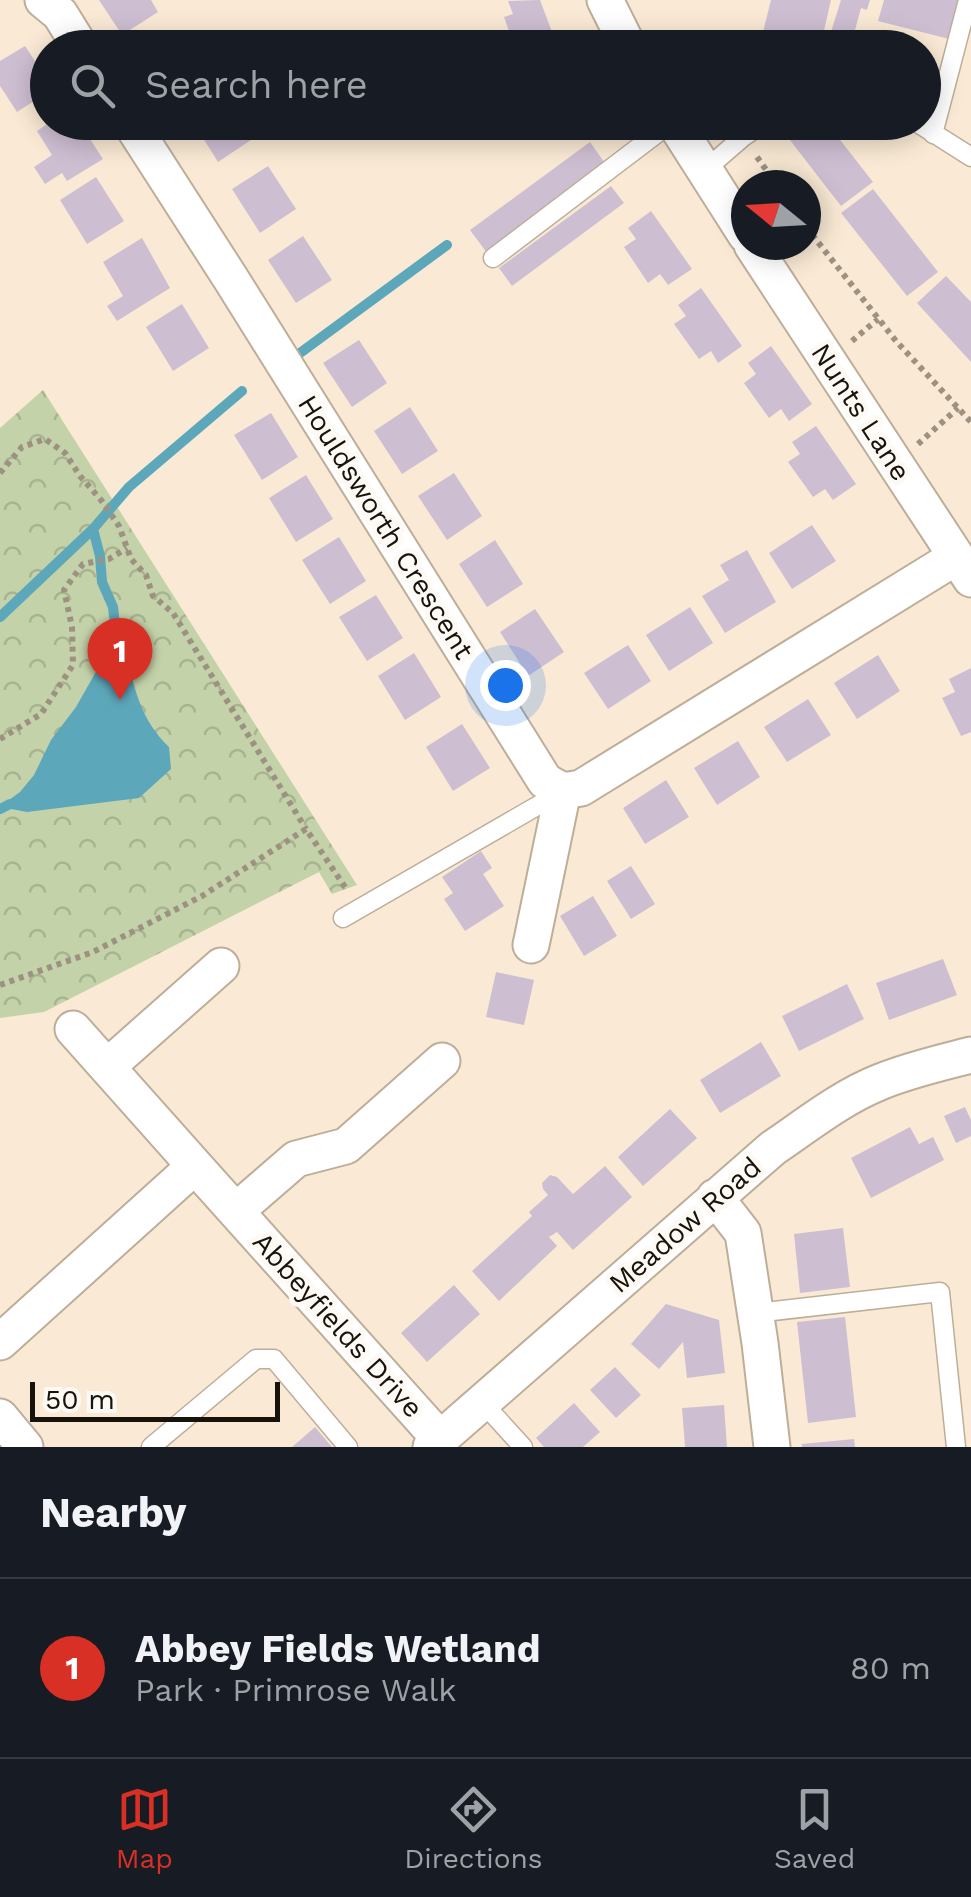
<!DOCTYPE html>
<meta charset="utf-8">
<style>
body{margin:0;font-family:"Work Sans",sans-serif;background:#242831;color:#f1f3f6}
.compass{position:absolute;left:731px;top:170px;width:90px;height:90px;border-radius:50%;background:#171b24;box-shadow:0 5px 25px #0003;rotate:288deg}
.scale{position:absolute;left:30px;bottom:25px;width:250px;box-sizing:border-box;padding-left:10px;border:5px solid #17120a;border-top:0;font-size:28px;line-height:35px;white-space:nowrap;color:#17120a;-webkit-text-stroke:8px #fdf9f5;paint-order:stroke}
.you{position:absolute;left:505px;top:685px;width:35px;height:35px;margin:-25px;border:8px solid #fff;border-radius:50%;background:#1a73e8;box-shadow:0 0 0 15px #1a73e833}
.badge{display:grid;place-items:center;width:65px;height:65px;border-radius:50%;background:#d93025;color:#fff;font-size:32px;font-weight:700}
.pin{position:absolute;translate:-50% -82px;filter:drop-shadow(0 2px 5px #0008)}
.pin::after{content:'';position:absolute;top:52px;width:35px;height:30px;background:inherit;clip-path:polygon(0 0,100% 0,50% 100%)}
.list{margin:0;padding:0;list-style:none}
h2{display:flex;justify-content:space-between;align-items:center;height:130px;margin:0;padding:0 40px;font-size:42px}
h2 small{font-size:32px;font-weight:400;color:#9ea1a6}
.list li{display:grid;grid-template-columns:65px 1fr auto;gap:30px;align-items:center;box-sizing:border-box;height:180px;padding:0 40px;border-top:2px solid #363941}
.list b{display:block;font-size:38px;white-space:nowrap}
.list p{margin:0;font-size:32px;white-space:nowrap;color:#9ea1a6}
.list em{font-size:32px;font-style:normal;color:#9ea1a6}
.icon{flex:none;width:55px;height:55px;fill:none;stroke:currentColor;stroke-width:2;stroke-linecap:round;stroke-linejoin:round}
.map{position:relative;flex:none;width:971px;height:1447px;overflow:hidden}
.search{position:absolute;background:#171b24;box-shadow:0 5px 25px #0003;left:30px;right:30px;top:30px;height:110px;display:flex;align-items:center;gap:25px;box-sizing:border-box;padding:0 35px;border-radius:55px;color:#9ea1a6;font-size:38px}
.sheet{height:310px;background:#171b24}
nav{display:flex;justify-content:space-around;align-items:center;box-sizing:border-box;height:140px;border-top:2px solid #363941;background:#171b24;font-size:28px;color:#9ea1a6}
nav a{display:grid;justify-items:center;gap:5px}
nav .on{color:#d93025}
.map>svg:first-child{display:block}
.park{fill:url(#park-crowns)}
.water{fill:#5da7ba}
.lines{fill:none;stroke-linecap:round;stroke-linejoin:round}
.stream{stroke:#5da7ba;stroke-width:10}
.building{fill:#cebed2}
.lane-casing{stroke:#bdae9a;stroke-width:21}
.street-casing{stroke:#bdae9a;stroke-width:39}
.path{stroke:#9d9182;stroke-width:6;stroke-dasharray:5 5;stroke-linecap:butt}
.lane{stroke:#fff;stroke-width:18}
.street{stroke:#fff;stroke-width:35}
.labels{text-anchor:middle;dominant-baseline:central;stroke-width:10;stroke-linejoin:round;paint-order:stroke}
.street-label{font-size:28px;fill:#17120a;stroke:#fdf9f5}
</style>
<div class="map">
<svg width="971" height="1447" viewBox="0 0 971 1447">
<defs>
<pattern id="park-crowns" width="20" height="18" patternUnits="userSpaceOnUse" patternTransform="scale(2.5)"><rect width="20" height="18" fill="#c4d2a9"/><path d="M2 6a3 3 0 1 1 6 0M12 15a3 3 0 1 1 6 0" fill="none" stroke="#a8b390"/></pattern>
</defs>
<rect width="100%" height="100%" fill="#faead5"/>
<path class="park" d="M 43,390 L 357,885 L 332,894 L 319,872 L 44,1012 L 0,1018 L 0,428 Z"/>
<path class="water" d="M 110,647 L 126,651 C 134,689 141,720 169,747 L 171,769 L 139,798 L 27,812 L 11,809 L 9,800 L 20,792 L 34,775 L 51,740 L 76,707 Z"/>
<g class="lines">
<path class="stream" d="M 300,353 L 447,245
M 93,529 L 100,556 L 102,582 L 113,607 L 116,634 L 126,651
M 0,617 L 93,529 L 129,487 L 242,391
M 0,809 L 10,804"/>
</g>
<path class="building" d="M 99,0 L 151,0 L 158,12 L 122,35 Z
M 540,0 L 558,48 L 515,48 L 504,17 L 513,14 L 508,1 Z
M 771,0 L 831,0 L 820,48 L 786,48 L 761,40 Z
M 841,0 L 870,0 L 867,10 L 861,8 L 852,41 L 830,35 Z
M 884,0 L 963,0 L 953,40 L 878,21 Z
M 178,32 L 188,48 L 154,48 Z
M 25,46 L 48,81 L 48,92 L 17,112 L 0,86 L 0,61 Z
M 50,122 L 79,122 L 103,159 L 67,181 L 62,173 L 45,184 L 34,167 L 52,155 L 37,131 Z
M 193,122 L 243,122 L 254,138 L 218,162 Z
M 776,122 L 826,122 L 873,182 L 841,206 Z
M 590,142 L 607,166 L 487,253 L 470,230 Z
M 268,166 L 296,209 L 260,233 L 232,189 Z
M 96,177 L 124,221 L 87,244 L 60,200 Z
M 611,186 L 624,203 L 512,286 L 499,268 Z
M 873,189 L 938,272 L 907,296 L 841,213 Z
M 651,211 L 692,269 L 668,285 L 660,274 L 648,283 L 624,247 L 636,239 L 628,228 Z
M 303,236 L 332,280 L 296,303 L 268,260 Z
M 142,238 L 170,288 L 117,321 L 107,306 L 123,296 L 103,262 Z
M 946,276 L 971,302 L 971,362 L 917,303 Z
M 701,288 L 742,346 L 718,363 L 711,351 L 699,359 L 674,324 L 686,316 L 678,305 Z
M 182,304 L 209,348 L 173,371 L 146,327 Z
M 359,340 L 387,383 L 352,407 L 323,363 Z
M 771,346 L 812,404 L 789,421 L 781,409 L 769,418 L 744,383 L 756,374 L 748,363 Z
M 410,407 L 438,451 L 402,474 L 374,431 Z
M 271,413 L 298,457 L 262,480 L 234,435 Z
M 816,426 L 856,484 L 833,500 L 825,489 L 813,497 L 788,462 L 800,454 L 792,442 Z
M 454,473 L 482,516 L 447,540 L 418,496 Z
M 306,475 L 333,519 L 296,542 L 269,498 Z
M 812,525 L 836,561 L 792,589 L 769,553 Z
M 339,537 L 366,581 L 330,604 L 302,560 Z
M 495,540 L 523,584 L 487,607 L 459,564 Z
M 747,550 L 776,602 L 725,633 L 702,596 L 729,580 L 720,565 Z
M 376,595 L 403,638 L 367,661 L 339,617 Z
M 690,607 L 713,643 L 669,671 L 646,635 Z
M 535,609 L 564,652 L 528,676 L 500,632 Z
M 628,645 L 651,681 L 608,709 L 584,673 Z
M 414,653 L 441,697 L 405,720 L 378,676 Z
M 878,655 L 900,691 L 857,719 L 834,683 Z
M 971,668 L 971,732 L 961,736 L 942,698 L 955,692 L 949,679 Z
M 808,699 L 831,735 L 787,762 L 764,727 Z
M 462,724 L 490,768 L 453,791 L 426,747 Z
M 738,741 L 760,777 L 717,805 L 694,768 Z
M 666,780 L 689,817 L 645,844 L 623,808 Z
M 481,851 L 492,868 L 483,874 L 504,906 L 465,931 L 444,899 L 453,893 L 442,877 Z
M 631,866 L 655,904 L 631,919 L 607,881 Z
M 593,896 L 617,936 L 584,956 L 560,916 Z
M 943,959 L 957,995 L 889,1020 L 876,983 Z
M 496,972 L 534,980 L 524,1025 L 486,1017 Z
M 847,984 L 864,1019 L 799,1051 L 782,1016 Z
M 761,1042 L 781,1076 L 720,1113 L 700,1080 Z
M 965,1107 L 971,1120 L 971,1136 L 956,1143 L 944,1116 Z
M 670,1109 L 697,1138 L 643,1186 L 618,1157 Z
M 910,1127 L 919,1144 L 933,1137 L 944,1160 L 871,1198 L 851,1158 Z
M 605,1166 L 632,1197 L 573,1250 L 557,1232 L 549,1237 L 557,1246 L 499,1301 L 472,1271 L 532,1216 L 529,1212 L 548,1195 L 543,1189 L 542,1183 L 550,1175 L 557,1177 L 573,1194 Z
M 843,1228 L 850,1287 L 800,1293 L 794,1234 Z
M 454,1285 L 480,1314 L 427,1362 L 401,1333 Z
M 666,1304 L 719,1320 L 725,1373 L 687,1378 L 683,1342 L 659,1369 L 631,1344 Z
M 845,1317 L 856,1417 L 808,1423 L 797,1322 Z
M 615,1367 L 641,1395 L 616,1418 L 590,1390 Z
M 574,1403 L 600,1432 L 583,1447 L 544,1447 L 536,1438 Z
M 724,1405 L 727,1447 L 685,1447 L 682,1408 Z
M 315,1427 L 332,1447 L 292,1447 L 299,1441 Z
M 854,1439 L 855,1447 L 802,1447 L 802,1444 Z"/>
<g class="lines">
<defs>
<path id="lane" d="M 916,122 L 971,157
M 933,134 L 968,0
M 705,170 L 743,137 L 765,122
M 493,258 L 672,122
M 343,918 L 563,791
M 756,1313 L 940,1292 L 956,1447
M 482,1402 L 523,1447
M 151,1447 L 256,1359 L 274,1359 L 348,1447"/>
<path id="street" d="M 43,0 L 60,14 L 81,48
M 605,0 L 629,48
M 130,122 L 231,279 L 545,781 L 563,791 L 581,788 L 956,557
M 674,122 L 746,235
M 752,245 L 971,579
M 531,945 L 563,791
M 73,1029 L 195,1166
M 107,1067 L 221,966
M 715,1197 L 743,1233 L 760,1343 L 772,1447
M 236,1211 L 296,1159 L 346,1146 L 442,1061
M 0,1342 L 195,1166 L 440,1439
M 0,1417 L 25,1447
M 431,1447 L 773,1148 C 807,1125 842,1097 880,1082 C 909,1070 940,1063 971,1055"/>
</defs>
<use href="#lane" class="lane-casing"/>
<use href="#street" class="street-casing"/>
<path class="path" d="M 757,157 L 777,185
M 806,227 L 896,341 L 971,422
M 852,341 L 878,319
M 918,444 L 958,408
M 0,473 L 22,447 L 45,439 L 65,453 L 80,476 L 101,500 L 119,526 L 131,559 L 146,575 L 153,596 L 173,613 L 306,829
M 0,739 L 41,714 L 73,665 L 72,627 L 64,590 L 83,564 L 109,559 L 127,548
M 0,985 L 93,952 L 202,896 L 306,829 L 347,890"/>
<use href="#lane" class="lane"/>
<use href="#street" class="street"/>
</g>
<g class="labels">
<g class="street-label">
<text transform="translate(861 412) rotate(57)">Nunts Lane</text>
<text transform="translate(386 527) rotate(58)">Houldsworth Crescent</text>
<text transform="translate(685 1225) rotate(-41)">Meadow Road</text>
<text transform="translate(338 1325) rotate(48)">Abbeyfields Drive</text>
</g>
</g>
</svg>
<svg class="compass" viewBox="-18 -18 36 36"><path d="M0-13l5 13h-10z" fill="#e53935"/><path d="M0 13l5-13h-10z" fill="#9ea1a6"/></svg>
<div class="scale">50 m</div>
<div class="you"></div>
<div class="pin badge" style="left:120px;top:700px">1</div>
<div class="search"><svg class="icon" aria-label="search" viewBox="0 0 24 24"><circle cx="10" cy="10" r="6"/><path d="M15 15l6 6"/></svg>Search here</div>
</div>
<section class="sheet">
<h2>Nearby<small></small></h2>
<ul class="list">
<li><span class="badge">1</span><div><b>Abbey Fields Wetland</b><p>Park · Primrose Walk</p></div><em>80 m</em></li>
</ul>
</section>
<nav>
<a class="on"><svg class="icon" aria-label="map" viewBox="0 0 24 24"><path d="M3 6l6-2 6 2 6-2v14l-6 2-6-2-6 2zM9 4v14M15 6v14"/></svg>Map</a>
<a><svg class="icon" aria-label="directions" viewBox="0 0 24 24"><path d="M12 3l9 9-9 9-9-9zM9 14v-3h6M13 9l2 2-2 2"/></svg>Directions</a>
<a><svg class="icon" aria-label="saved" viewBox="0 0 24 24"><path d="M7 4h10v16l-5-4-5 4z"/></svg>Saved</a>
</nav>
